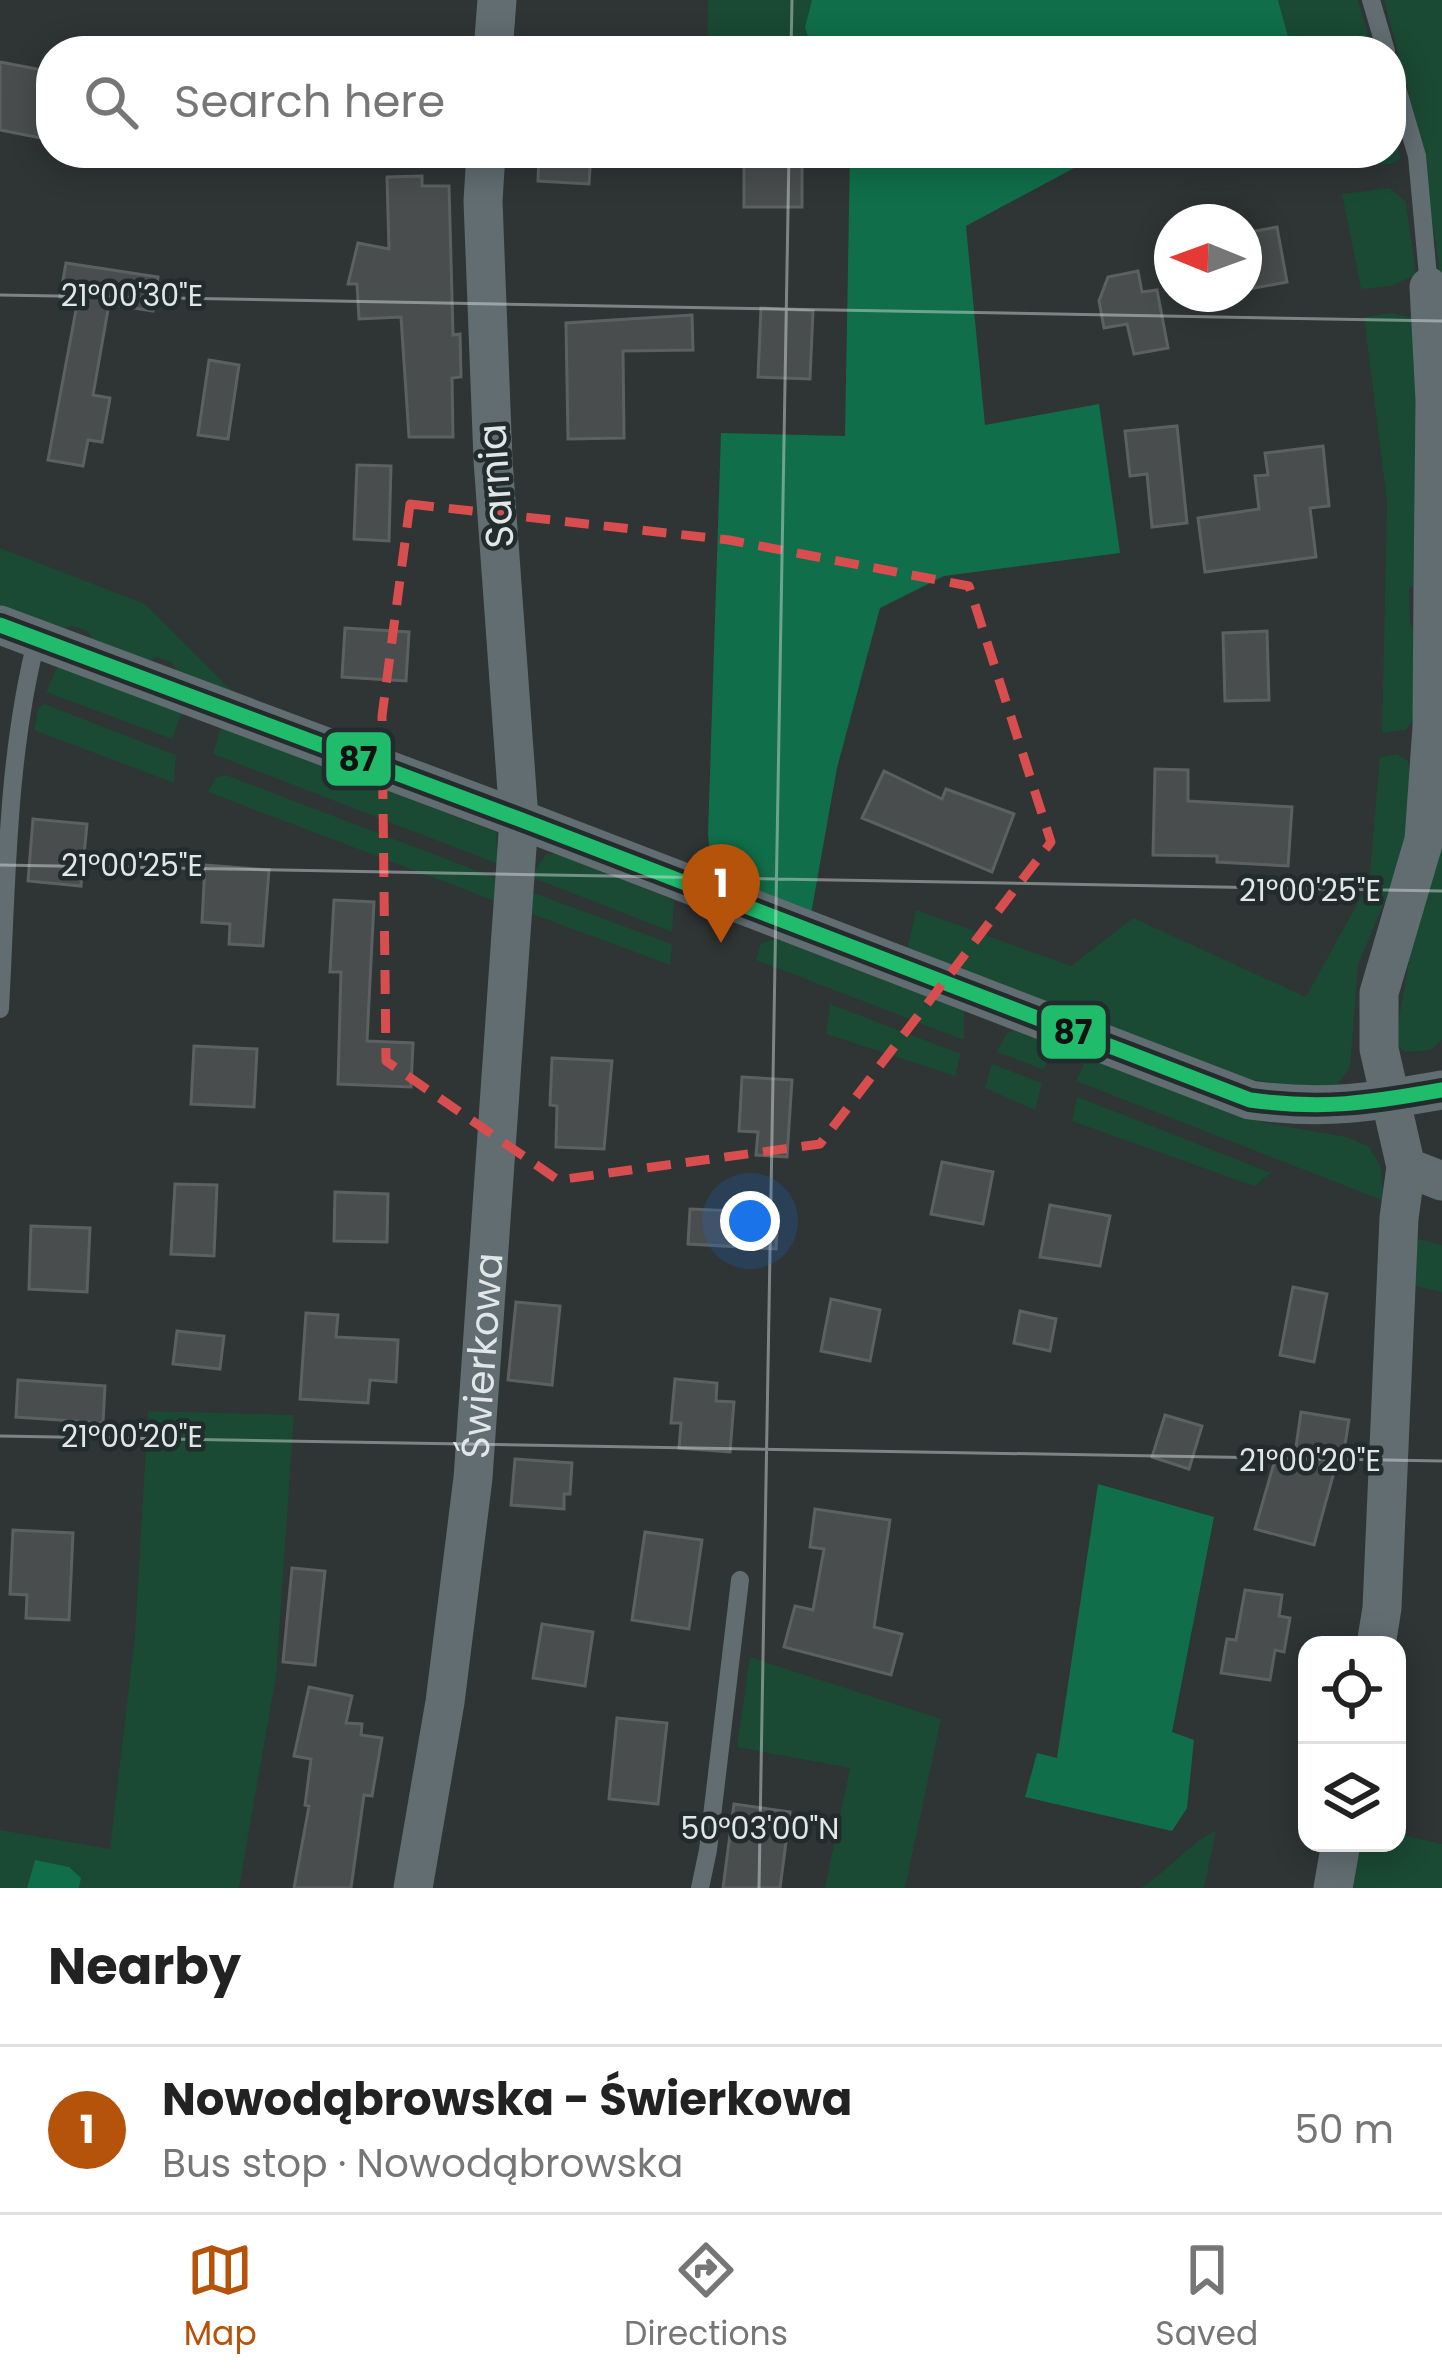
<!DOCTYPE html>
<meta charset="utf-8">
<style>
body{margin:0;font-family:Poppins,sans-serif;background:#f6f6f6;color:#222}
.controls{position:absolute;right:36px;bottom:36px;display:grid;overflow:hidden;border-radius:24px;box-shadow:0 6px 30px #0003}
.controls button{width:108px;height:108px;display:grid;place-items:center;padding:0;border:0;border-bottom:3px solid #e0e0e0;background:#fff;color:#222;font:60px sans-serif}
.compass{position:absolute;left:1154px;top:204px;width:108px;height:108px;border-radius:50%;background:#fff;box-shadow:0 6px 30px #0003;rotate:271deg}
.you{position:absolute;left:750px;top:1221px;width:42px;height:42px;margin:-30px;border:9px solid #fff;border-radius:50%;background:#1a73e8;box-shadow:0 0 0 18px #1a73e833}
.badge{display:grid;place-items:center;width:78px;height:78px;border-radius:50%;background:#b45309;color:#fff;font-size:39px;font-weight:700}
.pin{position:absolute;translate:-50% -99px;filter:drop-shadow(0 3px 6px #0008)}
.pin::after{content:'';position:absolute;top:63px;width:42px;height:36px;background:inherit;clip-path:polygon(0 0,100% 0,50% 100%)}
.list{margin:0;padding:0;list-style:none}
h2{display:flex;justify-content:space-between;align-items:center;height:156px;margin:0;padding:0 48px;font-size:51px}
h2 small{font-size:39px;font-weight:400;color:#767676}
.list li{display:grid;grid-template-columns:78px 1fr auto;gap:36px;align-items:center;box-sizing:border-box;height:168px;padding:0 48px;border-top:3px solid #e0e0e0}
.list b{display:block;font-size:45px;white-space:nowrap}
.list p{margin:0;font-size:39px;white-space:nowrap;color:#767676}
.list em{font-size:39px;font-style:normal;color:#767676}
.icon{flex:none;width:66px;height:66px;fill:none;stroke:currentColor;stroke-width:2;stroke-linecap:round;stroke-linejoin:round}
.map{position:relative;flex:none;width:1442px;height:1888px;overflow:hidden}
.search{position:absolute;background:#fff;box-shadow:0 6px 30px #0003;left:36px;right:36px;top:36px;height:132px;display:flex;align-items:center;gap:30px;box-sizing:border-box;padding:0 42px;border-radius:48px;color:#767676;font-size:45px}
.sheet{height:324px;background:#fff}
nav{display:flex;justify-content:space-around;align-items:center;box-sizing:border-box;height:168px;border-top:3px solid #e0e0e0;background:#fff;font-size:33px;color:#767676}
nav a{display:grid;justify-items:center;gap:6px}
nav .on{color:#b45309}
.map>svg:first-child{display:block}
.green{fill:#1a4934}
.forest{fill:#106e4a}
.building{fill:#494d4d;stroke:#5c6060;stroke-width:3}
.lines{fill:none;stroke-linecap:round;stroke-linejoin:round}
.lane{stroke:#616d71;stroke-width:18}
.street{stroke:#616d71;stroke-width:39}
.bus-1-casing{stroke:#222c2d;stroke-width:24}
.bus-1{stroke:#20bc6c;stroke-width:15}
.marked{fill:none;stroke:#d84e4e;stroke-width:9;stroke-dasharray:24 15;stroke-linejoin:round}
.ticks{fill:none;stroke:#e1e7e8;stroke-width:3;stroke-opacity:0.45}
.labels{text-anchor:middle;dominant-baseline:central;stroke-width:9;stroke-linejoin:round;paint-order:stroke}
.street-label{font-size:39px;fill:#e1e7e8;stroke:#222c2d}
.ticks-label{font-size:30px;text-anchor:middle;fill:#e1e7e8;stroke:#222c2d;stroke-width:9;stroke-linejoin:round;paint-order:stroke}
.line-badge{stroke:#222c2d;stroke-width:4.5}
.pale-badge-label{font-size:33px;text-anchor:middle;font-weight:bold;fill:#111}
</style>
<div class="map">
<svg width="1442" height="1888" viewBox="0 0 1442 1888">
<rect width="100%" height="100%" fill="#2f3434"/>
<path class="green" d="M 708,0 L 812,0 L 805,27 L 812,51 L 707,51 Z
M 1278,0 L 1358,0 L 1373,51 L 1292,51 Z
M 1384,0 L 1442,0 L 1442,419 L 1439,266 L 1418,128 Z
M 1391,114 L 1400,159 L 1390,164 L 1337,168 L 1334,153 L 1391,153 Z
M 1390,188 L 1406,202 L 1416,275 L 1391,286 L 1361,289 L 1342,194 Z
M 1391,313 L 1411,317 L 1419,330 L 1419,579 L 1409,589 L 1410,622 L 1419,643 L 1416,715 L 1406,730 L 1382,733 L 1387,503 L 1364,317 Z
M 0,548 L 145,604 L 234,693 L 178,672 L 171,662 L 156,657 L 149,662 L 95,644 L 88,631 L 72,626 L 61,629 L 0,606 Z
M 59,664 L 183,710 L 172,739 L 46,692 Z
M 44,704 L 176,755 L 174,783 L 34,730 L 38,709 Z
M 221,727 L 496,832 L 498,864 L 213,754 Z
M 1397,754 L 1408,761 L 1413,790 L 1400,865 L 1358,965 L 1350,1067 L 1337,1085 L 1313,1088 L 1249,1079 L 907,950 L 916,910 L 1071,966 L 1133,918 L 1306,997 L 1369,882 L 1380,757 Z
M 1442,769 L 1442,1040 L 1430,1050 L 1405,1052 L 1395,1042 Z
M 226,775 L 496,878 L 495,901 L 208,792 L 216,777 Z
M 546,854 L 560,854 L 674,900 L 672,932 L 531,877 Z
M 531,892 L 672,944 L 670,965 L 524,911 Z
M 772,940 L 797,942 L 964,1010 L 964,1040 L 756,960 L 761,943 Z
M 830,1004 L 961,1054 L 955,1076 L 826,1034 Z
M 1015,1030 L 1045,1042 L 1050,1052 L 1044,1070 L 997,1052 L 1007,1033 Z
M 1095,1061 L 1266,1123 L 1347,1137 L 1368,1146 L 1380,1165 L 1384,1201 L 1076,1081 L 1084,1064 Z
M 992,1064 L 1042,1083 L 1035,1110 L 985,1088 Z
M 1077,1097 L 1078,1097 L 1271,1173 L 1254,1186 L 1072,1121 Z
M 1419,1239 L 1442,1245 L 1442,1292 L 1411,1285 L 1413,1249 Z
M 148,1411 L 294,1415 L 276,1676 L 239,1888 L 79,1888 L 81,1878 L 35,1861 L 27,1888 L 0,1888 L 0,1830 L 110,1849 L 135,1635 Z
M 750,1657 L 941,1719 L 905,1888 L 825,1888 L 850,1768 L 737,1747 Z
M 1397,1819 L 1407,1836 L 1442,1844 L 1442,1888 L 1348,1888 L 1356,1843 L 1397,1843 Z
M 1216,1831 L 1204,1888 L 1141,1888 C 1167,1872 1191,1841 1216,1831 Z"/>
<path class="forest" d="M 812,0 L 1278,0 L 1292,51 L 812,51 L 805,27 Z
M 850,153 L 1145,153 L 1076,167 L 966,226 L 985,425 L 1099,404 L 1120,553 L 944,576 L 880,608 L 837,768 L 811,914 L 712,876 L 708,834 L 721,433 L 845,436 Z
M 1098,1484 L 1214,1517 L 1172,1732 L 1194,1740 L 1187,1808 L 1172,1831 L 1025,1797 L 1037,1753 L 1057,1758 Z
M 35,1860 L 69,1867 L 81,1878 L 79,1888 L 27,1888 Z"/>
<path class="building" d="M 0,62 L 42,70 L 40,79 L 51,81 L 46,139 L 0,130 Z
M 539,153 L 591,153 L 589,184 L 538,181 Z
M 744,153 L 802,153 L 802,207 L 744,207 Z
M 422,176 L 422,186 L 449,186 L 453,335 L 460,334 L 461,377 L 452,378 L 453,437 L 409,437 L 401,317 L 359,319 L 357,284 L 348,284 L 358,243 L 389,249 L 387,177 Z
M 1277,227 L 1287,282 L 1244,290 L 1244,233 Z
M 66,263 L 158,277 L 153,311 L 109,304 L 93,395 L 110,398 L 102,442 L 88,440 L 83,466 L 48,460 L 78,299 L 60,297 Z
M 1138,271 L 1142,292 L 1157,290 L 1168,348 L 1134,354 L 1127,324 L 1104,328 L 1099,301 L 1108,277 Z
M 761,308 L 813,311 L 810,379 L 758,377 Z
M 692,315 L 693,350 L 623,351 L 624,438 L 568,439 L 566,323 Z
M 209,360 L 239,365 L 228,439 L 198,435 Z
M 1177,426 L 1187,523 L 1152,527 L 1147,474 L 1130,476 L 1125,431 Z
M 1323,446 L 1329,506 L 1310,508 L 1316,557 L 1205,572 L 1198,518 L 1259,509 L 1255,476 L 1268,475 L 1265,453 Z
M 357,465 L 391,466 L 389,541 L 354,539 Z
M 345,628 L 409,632 L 406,681 L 342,677 Z
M 1267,631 L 1269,700 L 1225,701 L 1223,633 Z
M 1155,769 L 1188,770 L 1188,801 L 1292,807 L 1288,866 L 1217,862 L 1217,856 L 1153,855 Z
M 884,771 L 942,799 L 946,789 L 1014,814 L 992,872 L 862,818 Z
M 33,819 L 87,824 L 81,886 L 28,881 Z
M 205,865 L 269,870 L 263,946 L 229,944 L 230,924 L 202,922 Z
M 334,900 L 374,902 L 367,1041 L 413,1043 L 411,1087 L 338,1084 L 341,972 L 330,972 Z
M 194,1046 L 257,1049 L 254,1107 L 191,1104 Z
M 552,1058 L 612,1061 L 604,1149 L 556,1147 L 557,1106 L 550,1105 Z
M 742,1077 L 792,1080 L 787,1157 L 756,1155 L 758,1132 L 739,1131 Z
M 942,1162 L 993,1172 L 983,1224 L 931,1214 Z
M 175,1184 L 217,1185 L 214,1256 L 171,1254 Z
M 335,1192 L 388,1194 L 387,1242 L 334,1241 Z
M 1050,1205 L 1110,1216 L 1100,1266 L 1040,1257 Z
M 690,1209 L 778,1213 L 776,1249 L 688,1244 Z
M 31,1226 L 90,1228 L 87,1292 L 29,1289 Z
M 1293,1287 L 1327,1294 L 1314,1362 L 1280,1355 Z
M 831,1299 L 880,1310 L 870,1361 L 821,1351 Z
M 516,1302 L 560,1306 L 552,1385 L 508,1380 Z
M 1020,1311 L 1056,1319 L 1050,1351 L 1014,1343 Z
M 306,1313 L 338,1315 L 336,1337 L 398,1340 L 396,1382 L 370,1380 L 368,1403 L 300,1399 Z
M 177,1331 L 224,1336 L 220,1369 L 173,1364 Z
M 675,1379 L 717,1383 L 716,1401 L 734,1402 L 730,1452 L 679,1448 L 681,1423 L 671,1423 Z
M 18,1380 L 105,1386 L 103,1423 L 16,1417 Z
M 1301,1412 L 1349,1420 L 1344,1451 L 1340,1450 L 1314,1545 L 1255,1529 L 1274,1463 L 1293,1468 Z
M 1165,1415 L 1202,1426 L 1189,1469 L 1152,1457 Z
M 515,1459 L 572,1463 L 570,1494 L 564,1494 L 564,1509 L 511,1505 Z
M 815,1509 L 890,1520 L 874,1627 L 902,1634 L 891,1675 L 784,1647 L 795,1606 L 813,1610 L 824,1549 L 810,1547 Z
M 13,1530 L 73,1533 L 69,1620 L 26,1618 L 27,1595 L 10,1594 Z
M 645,1532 L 702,1540 L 689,1629 L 632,1620 Z
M 292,1568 L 325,1571 L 315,1665 L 283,1662 Z
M 1245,1590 L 1282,1595 L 1279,1616 L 1290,1618 L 1284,1652 L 1275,1650 L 1270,1680 L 1221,1673 L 1227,1639 L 1236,1640 Z
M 542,1624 L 593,1632 L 585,1686 L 533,1678 Z
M 309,1687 L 352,1696 L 346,1723 L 362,1724 L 361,1735 L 382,1738 L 372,1796 L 364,1795 L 351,1888 L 294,1888 L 309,1806 L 305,1805 L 311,1759 L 294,1756 Z
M 617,1718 L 667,1723 L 658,1804 L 609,1799 Z
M 734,1804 L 790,1812 L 780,1888 L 723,1888 Z"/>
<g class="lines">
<path class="lane" d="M 1371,0 L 1386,51
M 1391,67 L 1417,156 L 1429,287
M 0,1009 C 7,885 6,759 37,638
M 700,1888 L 708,1850 L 740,1580"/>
<g class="street">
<path d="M 493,51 L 497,0"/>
<path d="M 0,625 L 519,819 L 1250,1100 C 1323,1110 1369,1103 1442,1090"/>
<path d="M 1406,1167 L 1442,1181"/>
<path d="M 1376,1645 L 1382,1608 L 1399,1218 L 1406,1167 L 1379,1049 L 1379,993 L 1424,840 L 1432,727 L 1433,586 L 1435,400 L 1429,287"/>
<path id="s1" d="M 413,1888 L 445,1702 L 473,1478 L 519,819 L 493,460 L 483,201 L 486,153"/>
<path d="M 1333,1888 L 1341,1843"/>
</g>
<defs>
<path id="bus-1" d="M 0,625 L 519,819 L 1250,1100 C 1323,1110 1369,1103 1442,1090"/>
</defs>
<use href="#bus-1" class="bus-1-casing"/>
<use href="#bus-1" class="bus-1"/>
</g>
<path class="marked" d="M 410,504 L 729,540 L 969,586 L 1051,842 L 820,1144 L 558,1180 L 386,1061 L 382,716 Z"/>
<path class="ticks" d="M 791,51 L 792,0M 0,295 L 1442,321M 0,865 L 1442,891M 0,1436 L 1442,1461M 759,1888 L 789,153"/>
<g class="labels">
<g class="street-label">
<text transform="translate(496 486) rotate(-94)">Sarnia</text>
<text stroke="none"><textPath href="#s1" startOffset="537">Świerkowa</textPath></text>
</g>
</g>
<g class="ticks-label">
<text x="132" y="306">21°00'30"E</text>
<text x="132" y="876">21°00'25"E</text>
<text x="1310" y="901">21°00'25"E</text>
<text x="132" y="1447">21°00'20"E</text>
<text x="1310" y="1471">21°00'20"E</text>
<text x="760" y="1839">50°03'00"N</text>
</g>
<g class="line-badge">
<rect x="324" y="730" width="69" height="58" rx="12" fill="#20bc6c"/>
<rect x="1039" y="1003" width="69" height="58" rx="12" fill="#20bc6c"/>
</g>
<g class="pale-badge-label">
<text x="358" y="771">87</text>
<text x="1073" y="1044">87</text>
</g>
</svg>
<div class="controls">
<button><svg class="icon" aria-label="locate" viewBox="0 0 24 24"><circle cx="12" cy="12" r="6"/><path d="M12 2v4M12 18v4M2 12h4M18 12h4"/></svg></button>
<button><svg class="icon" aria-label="layers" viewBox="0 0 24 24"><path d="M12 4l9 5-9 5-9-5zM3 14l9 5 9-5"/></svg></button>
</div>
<svg class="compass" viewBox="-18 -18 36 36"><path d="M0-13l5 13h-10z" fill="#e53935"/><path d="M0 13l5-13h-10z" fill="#767676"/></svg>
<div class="you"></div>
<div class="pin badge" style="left:721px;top:943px">1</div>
<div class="search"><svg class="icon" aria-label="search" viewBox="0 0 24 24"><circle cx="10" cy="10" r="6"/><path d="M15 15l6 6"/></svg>Search here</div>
</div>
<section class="sheet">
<h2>Nearby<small></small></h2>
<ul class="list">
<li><span class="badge">1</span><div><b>Nowodąbrowska - Świerkowa</b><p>Bus stop · Nowodąbrowska</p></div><em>50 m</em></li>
</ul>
</section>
<nav>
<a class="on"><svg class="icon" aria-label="map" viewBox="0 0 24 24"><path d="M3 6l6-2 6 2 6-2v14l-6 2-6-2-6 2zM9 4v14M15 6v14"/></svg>Map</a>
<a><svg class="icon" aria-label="directions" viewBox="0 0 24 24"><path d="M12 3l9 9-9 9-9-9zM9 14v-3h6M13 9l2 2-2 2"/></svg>Directions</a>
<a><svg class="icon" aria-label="saved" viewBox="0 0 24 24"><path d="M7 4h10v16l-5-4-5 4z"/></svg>Saved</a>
</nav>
